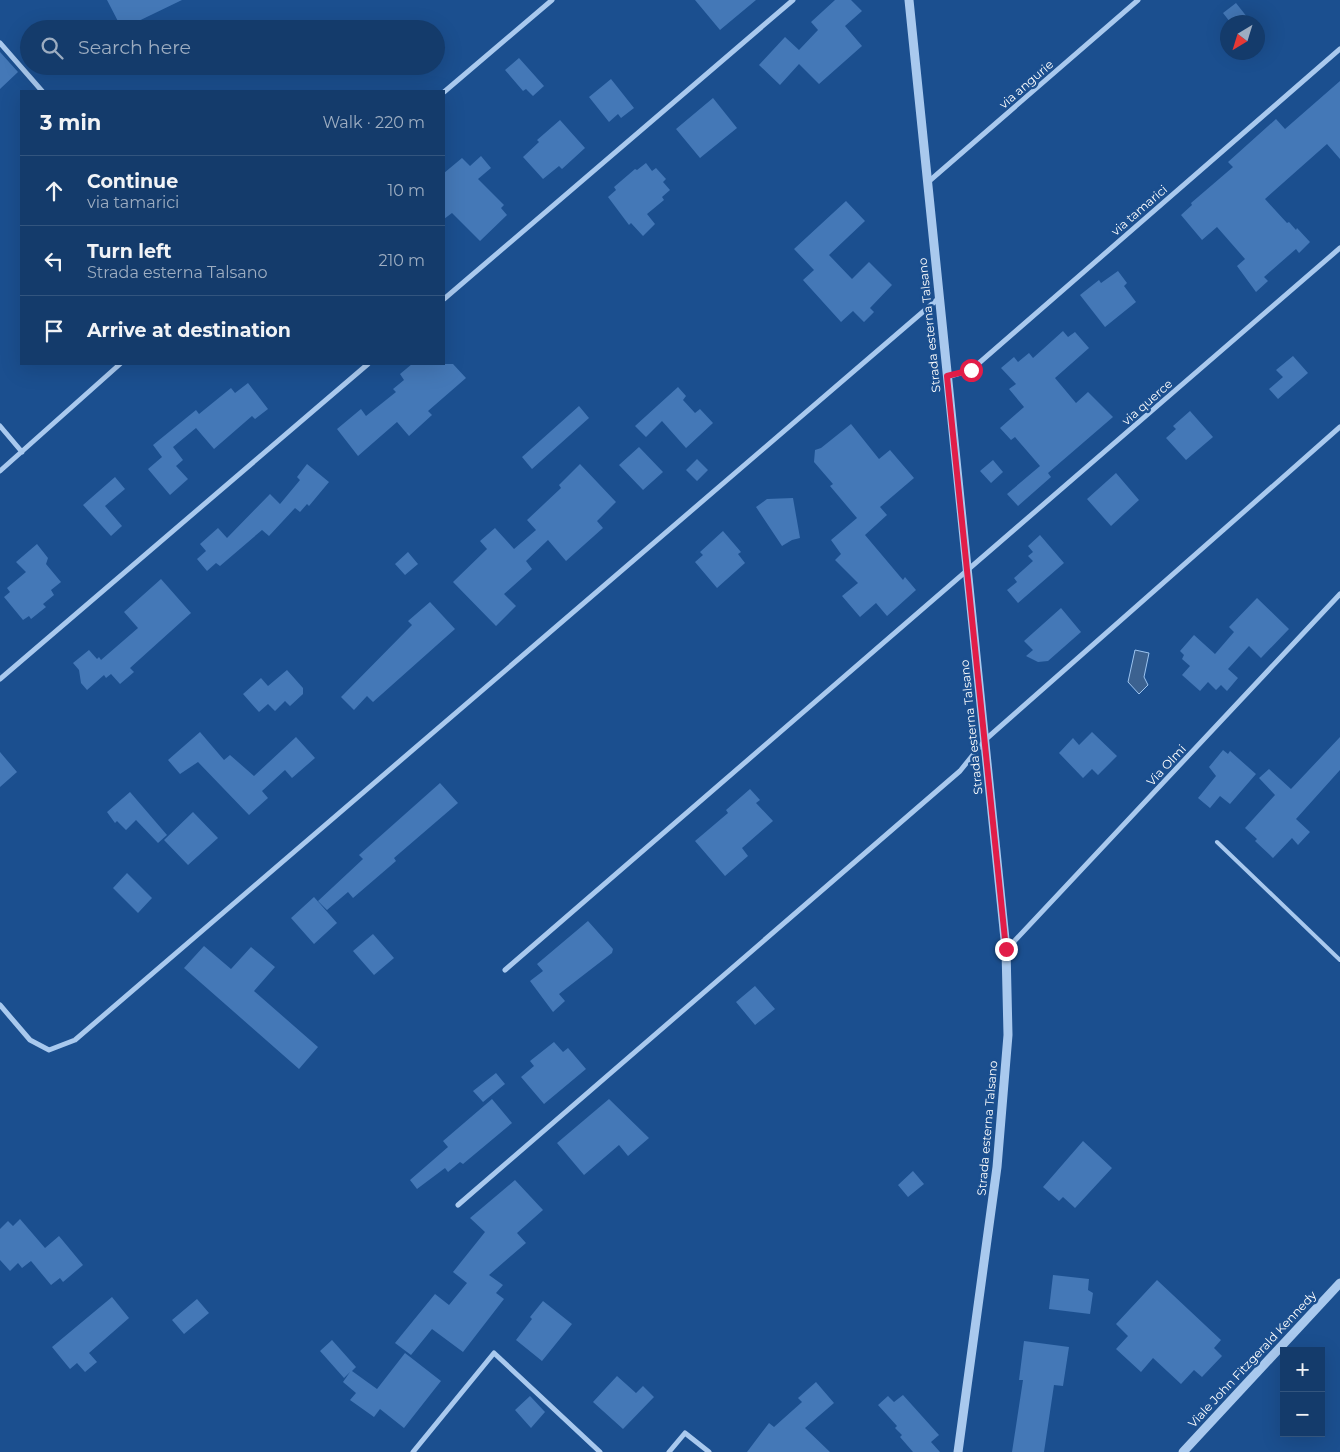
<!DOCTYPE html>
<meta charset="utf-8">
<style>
body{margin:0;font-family:Montserrat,sans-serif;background:#214673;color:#f1f3f6}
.controls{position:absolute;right:15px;bottom:15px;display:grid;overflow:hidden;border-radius:0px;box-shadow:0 5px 20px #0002}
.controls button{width:45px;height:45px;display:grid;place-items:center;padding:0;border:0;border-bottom:1px solid #33557e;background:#143b6b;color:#f1f3f6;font:25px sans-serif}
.compass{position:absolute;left:1220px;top:15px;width:45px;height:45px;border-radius:50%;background:#143b6b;box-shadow:0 5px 20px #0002;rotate:218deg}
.stop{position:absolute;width:15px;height:15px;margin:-11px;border:4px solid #e11d48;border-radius:50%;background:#fff}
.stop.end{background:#e11d48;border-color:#fff;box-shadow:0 1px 5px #0008}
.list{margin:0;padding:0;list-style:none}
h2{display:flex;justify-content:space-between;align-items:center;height:65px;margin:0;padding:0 20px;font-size:21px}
h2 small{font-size:16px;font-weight:400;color:#9dadc1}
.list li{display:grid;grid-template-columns:32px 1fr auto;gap:15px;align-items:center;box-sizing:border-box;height:70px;padding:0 20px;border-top:1px solid #33557e}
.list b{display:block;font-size:19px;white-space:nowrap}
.list p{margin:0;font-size:16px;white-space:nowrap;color:#9dadc1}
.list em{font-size:16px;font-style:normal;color:#9dadc1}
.icon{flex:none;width:28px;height:28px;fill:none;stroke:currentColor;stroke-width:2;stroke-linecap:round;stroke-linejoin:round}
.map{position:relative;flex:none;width:1340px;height:1452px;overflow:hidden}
.search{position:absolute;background:#143b6b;box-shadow:0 5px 20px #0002;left:20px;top:20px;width:425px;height:55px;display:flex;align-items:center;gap:12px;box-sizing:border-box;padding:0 18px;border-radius:28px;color:#9dadc1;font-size:19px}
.panel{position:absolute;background:#143b6b;box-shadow:0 5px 20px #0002;left:20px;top:90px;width:425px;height:275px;border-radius:0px}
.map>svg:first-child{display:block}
.water{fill:#3c6290;stroke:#9cc4f0}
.building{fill:#4478b7}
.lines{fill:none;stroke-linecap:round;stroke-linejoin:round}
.service{stroke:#a9c9ee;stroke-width:4}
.minor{stroke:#a9c9ee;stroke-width:5}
.tertiary{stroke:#a9c9ee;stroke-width:9}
.route{stroke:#e11d48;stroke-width:6}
.labels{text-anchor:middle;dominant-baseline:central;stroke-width:5;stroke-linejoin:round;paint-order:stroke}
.street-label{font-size:12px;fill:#fff;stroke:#1b4f8f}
</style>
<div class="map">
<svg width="1340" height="1452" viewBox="0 0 1340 1452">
<rect width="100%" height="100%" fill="#1b4f8f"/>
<path class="water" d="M 1135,650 L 1149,653 L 1144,677 L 1148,685 L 1139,694 L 1128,682 Z"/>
<path class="building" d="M 107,0 L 182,0 L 122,29 Z
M 695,0 L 756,0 L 720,30 Z
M 835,0 L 851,0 L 862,11 L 845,26 L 862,46 L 819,84 L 799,64 L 780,85 L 759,65 L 785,37 L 799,50 L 818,30 L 811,22 Z
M 1236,3 L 1251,22 L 1230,22 L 1223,13 Z
M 0,52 L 18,72 L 0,89 Z
M 519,58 L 544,86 L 533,96 L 526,89 L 523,91 L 505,70 Z
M 611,79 L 634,108 L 621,118 L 618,114 L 609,122 L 589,97 Z
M 1340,81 L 1340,159 L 1327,144 L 1265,199 L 1287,223 L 1289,222 L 1296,230 L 1297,228 L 1310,242 L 1299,253 L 1296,249 L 1264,277 L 1268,281 L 1256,292 L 1237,266 L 1245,259 L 1217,227 L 1202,240 L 1181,215 L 1192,205 L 1191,203 L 1233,167 L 1228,162 L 1276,119 L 1285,129 Z
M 713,98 L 737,128 L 700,158 L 676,129 Z
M 560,120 L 585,148 L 562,169 L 559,166 L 543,179 L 523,157 L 539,142 L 537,140 Z
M 481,156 L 491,168 L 478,179 L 504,205 L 501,208 L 507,215 L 480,241 L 452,213 L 444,219 L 444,173 L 462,158 L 470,166 Z
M 646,163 L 652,171 L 656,168 L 666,179 L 663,182 L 670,190 L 662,197 L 664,200 L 647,214 L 655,224 L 643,236 L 631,223 L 629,225 L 608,197 L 616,190 L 614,187 L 635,169 L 637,170 Z
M 846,201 L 865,221 L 829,255 L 852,279 L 869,262 L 892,285 L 870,308 L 874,312 L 864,322 L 853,311 L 841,322 L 803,280 L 814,270 L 794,249 Z
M 1118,271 L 1127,283 L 1124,286 L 1136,302 L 1105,327 L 1080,295 L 1099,280 L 1101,283 Z
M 1063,331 L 1068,337 L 1075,332 L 1089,348 L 1055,378 L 1076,403 L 1088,392 L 1113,417 L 1048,473 L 1051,477 L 1018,506 L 1007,494 L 1040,466 L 1015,437 L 1011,440 L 1000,428 L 1024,407 L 1009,389 L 1016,384 L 1001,368 L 1014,357 L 1018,362 L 1029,353 L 1033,358 Z
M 1293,356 L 1308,373 L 1278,399 L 1269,389 L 1283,377 L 1276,370 Z
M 412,364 L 453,364 L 466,378 L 428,411 L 432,415 L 409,436 L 397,422 L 358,456 L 337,429 L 361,409 L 366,416 L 396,392 L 393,389 L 404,380 L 400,374 Z
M 248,383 L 268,409 L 255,419 L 252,416 L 214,449 L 196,428 L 173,447 L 183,460 L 176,466 L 188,479 L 170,495 L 148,469 L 162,457 L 153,445 L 196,410 L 199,414 L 231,388 L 235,393 Z
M 678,387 L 686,396 L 683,400 L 695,413 L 700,409 L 713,423 L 686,448 L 662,421 L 646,437 L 635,426 Z
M 579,406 L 589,418 L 532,469 L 522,457 Z
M 1190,411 L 1213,437 L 1186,460 L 1166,438 L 1176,429 L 1173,426 Z
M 851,424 L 879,459 L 890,450 L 914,478 L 880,507 L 887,515 L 865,535 L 903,580 L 905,577 L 916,590 L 887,616 L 876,603 L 860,617 L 842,596 L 858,583 L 835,560 L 841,554 L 831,540 L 857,518 L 830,486 L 833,484 L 814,462 L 815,450 L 821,448 Z
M 639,447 L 663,472 L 643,490 L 619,465 Z
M 697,459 L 708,470 L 697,481 L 686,470 Z
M 993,460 L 1003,472 L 991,483 L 980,471 Z
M 307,464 L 329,482 L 309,506 L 307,504 L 300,512 L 295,508 L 269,536 L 262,530 L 220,566 L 216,563 L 207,571 L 197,559 L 206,551 L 200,544 L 218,528 L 227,538 L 270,494 L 280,504 L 300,480 L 297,477 Z
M 580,464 L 616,502 L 597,521 L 603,528 L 566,561 L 548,540 L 526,561 L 532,569 L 504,594 L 516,606 L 496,626 L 453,582 L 487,549 L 480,541 L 495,528 L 514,549 L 536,530 L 527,520 L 561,488 L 559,485 Z
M 1116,473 L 1139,500 L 1111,526 L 1087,499 Z
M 115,477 L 125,489 L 105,506 L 122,526 L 111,536 L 83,505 Z
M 793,498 L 800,538 L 792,540 L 782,546 L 756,507 L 767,499 Z
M 723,531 L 741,552 L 738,554 L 745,563 L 717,588 L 695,562 L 703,555 L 700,552 Z
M 1040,535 L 1064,563 L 1018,603 L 1007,590 L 1017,582 L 1014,578 L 1033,561 L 1028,556 L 1033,552 L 1028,546 Z
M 37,544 L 48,558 L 46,564 L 61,582 L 51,590 L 54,595 L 43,604 L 46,607 L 31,619 L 29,616 L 23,620 L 4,597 L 10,592 L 7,588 L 26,572 L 16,562 Z
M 408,552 L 418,564 L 405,575 L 395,564 Z
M 161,579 L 191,613 L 130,668 L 134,672 L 120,684 L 111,674 L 106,678 L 104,675 L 87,690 L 81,683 L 79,670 L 73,663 L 89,650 L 97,659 L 99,657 L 101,660 L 138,628 L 124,612 Z
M 1257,598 L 1289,629 L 1261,658 L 1249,646 L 1228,669 L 1238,678 L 1227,691 L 1221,685 L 1216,690 L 1208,682 L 1200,691 L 1182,675 L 1190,666 L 1182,659 L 1184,655 L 1180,651 L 1194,635 L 1215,654 L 1234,632 L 1229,627 Z
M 430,602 L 455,629 L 373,702 L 367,696 L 354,710 L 341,697 L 412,625 L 408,621 Z
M 1061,608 L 1081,632 L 1048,661 L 1038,662 L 1026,656 L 1033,650 L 1024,641 Z
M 287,670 L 303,688 L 303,694 L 290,706 L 285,701 L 275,711 L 268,704 L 259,712 L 243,694 L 261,678 L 268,686 Z
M 200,732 L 224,760 L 230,755 L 254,776 L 296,737 L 315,758 L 292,778 L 285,770 L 262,791 L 268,798 L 249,815 L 198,762 L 180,774 L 168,760 Z
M 1092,732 L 1117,756 L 1098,775 L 1092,769 L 1083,778 L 1059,753 L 1073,738 L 1079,745 Z
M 1340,737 L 1340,770 L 1296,819 L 1310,832 L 1298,845 L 1292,838 L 1273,858 L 1255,841 L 1257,839 L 1245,828 L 1275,795 L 1259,778 L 1269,769 L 1291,789 Z
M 1223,750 L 1228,754 L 1230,751 L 1256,774 L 1230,804 L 1220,796 L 1210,808 L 1198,798 L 1216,776 L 1209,767 Z
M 0,752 L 17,772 L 0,787 Z
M 440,783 L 458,803 L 394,858 L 396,861 L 353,898 L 348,892 L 327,910 L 318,901 L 363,859 L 359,855 Z
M 750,789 L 760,800 L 756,803 L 773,821 L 742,848 L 748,856 L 725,876 L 695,841 L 728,813 L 726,810 Z
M 130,792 L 167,835 L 158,843 L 136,820 L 126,830 L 117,821 L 115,823 L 107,812 Z
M 193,812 L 218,838 L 188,865 L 164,840 Z
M 127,873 L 152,898 L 138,913 L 113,888 Z
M 314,897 L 337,923 L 314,944 L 291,918 Z
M 588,921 L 613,949 L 612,953 L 559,994 L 565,1001 L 553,1012 L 530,981 L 543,971 L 537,964 Z
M 373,934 L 394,958 L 374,975 L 353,951 Z
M 204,946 L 231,969 L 251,947 L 275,967 L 254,991 L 318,1047 L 299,1069 L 184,968 Z
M 755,986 L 775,1009 L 755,1025 L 736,1002 Z
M 554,1042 L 563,1052 L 568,1048 L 586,1069 L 544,1104 L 521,1077 L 534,1066 L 530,1061 Z
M 496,1073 L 505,1084 L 483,1102 L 473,1091 Z
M 492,1099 L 512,1123 L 463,1164 L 460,1162 L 448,1172 L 445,1168 L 417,1189 L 410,1180 L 448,1147 L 443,1141 Z
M 609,1099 L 649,1138 L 628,1156 L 619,1145 L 584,1175 L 557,1143 Z
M 1083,1141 L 1112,1168 L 1075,1208 L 1063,1197 L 1059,1201 L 1043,1187 Z
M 913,1171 L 924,1184 L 908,1197 L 898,1185 Z
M 515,1180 L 543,1210 L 517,1233 L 526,1243 L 489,1275 L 503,1285 L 496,1293 L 504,1299 L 463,1352 L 432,1329 L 411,1355 L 395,1343 L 435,1294 L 449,1305 L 467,1283 L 453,1272 L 485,1232 L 470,1218 Z
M 20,1219 L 45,1248 L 59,1236 L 83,1265 L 63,1282 L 60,1278 L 51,1285 L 31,1261 L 22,1268 L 18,1263 L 10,1271 L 0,1260 L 0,1229 L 8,1221 L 13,1226 Z
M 1053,1275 L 1089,1279 L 1088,1290 L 1093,1293 L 1090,1314 L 1049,1309 Z
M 1157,1280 L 1221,1340 L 1214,1348 L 1222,1356 L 1202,1377 L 1194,1370 L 1181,1384 L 1153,1358 L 1141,1372 L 1116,1349 L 1128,1336 L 1116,1324 Z
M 112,1297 L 129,1318 L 89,1353 L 97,1362 L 85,1372 L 77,1363 L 70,1369 L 52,1347 Z
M 197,1299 L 209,1313 L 184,1334 L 172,1320 Z
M 543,1301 L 572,1324 L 542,1361 L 516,1340 L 532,1319 L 530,1317 Z
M 332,1340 L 356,1367 L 352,1371 L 377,1389 L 405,1353 L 441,1381 L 404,1428 L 380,1409 L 374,1417 L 350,1400 L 356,1393 L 343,1382 L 350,1372 L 344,1378 L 320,1351 Z
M 1024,1341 L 1069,1347 L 1063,1386 L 1054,1385 L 1044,1452 L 1012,1452 L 1023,1380 L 1019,1380 Z
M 617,1376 L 636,1393 L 643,1386 L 654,1397 L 623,1429 L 593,1402 Z
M 816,1382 L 834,1403 L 805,1428 L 830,1452 L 747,1452 L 769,1423 L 774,1427 L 802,1402 L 798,1398 Z
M 903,1395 L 939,1435 L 931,1442 L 940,1452 L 913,1452 L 900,1437 L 902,1435 L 895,1428 L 897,1426 L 878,1405 L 888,1396 L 894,1402 Z
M 530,1396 L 545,1412 L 531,1428 L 515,1410 Z"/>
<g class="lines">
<path class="service" d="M 1217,842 L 1340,960"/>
<path class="minor" d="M 0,43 L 42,91
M 444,92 L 552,0
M 927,183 L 1138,0
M 444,299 L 793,0
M 947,377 L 971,370 L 1340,49
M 0,426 L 22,452
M 0,471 L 120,364
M 0,679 L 368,364
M 1007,949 L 1340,594
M 505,970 L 1340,248
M 0,1005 L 30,1040 L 49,1050 L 75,1040 L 939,298
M 458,1205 L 960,771 L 985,740 L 1340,427
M 413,1452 L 494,1353 L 600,1452
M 669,1452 L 685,1433 L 709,1452"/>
<path class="tertiary" d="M 909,0 L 1006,949 L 1008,1035 L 997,1167 L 958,1452
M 1183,1452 L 1340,1283"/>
</g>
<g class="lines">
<path class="route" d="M 971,370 L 947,376 L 1006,949"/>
</g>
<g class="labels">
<g class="street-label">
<text transform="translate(1026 84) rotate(-41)">via angurie</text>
<text transform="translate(1139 210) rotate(-41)">via tamarici</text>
<text transform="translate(929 325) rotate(-96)">Strada esterna Talsano</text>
<text transform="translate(1147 402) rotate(-41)">via querce</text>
<text transform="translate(971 727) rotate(-96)">Strada esterna Talsano</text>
<text transform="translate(1166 765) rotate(-47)">Via Olmi</text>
<text transform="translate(987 1128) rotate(-85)">Strada esterna Talsano</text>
<text transform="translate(1252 1359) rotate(-47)">Viale John Fitzgerald Kennedy</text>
</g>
</g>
</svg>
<div class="controls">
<button>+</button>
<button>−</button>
</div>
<svg class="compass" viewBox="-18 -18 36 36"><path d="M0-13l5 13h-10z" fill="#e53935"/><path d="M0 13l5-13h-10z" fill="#9dadc1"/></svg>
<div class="stop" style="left:971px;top:370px"></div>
<div class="stop end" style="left:1006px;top:949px"></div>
<div class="search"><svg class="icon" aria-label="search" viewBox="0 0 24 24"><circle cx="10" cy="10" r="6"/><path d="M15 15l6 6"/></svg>Search here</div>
<section class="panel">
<h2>3 min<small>Walk · 220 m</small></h2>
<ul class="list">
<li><svg class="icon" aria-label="ahead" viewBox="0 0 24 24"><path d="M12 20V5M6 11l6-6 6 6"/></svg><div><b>Continue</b><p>via tamarici</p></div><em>10 m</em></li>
<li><svg class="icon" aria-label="left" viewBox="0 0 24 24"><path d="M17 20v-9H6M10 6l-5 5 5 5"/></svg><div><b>Turn left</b><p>Strada esterna Talsano</p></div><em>210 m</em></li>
<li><svg class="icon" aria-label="arrive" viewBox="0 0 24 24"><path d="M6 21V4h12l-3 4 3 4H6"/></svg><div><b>Arrive at destination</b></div></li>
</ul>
</section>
</div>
